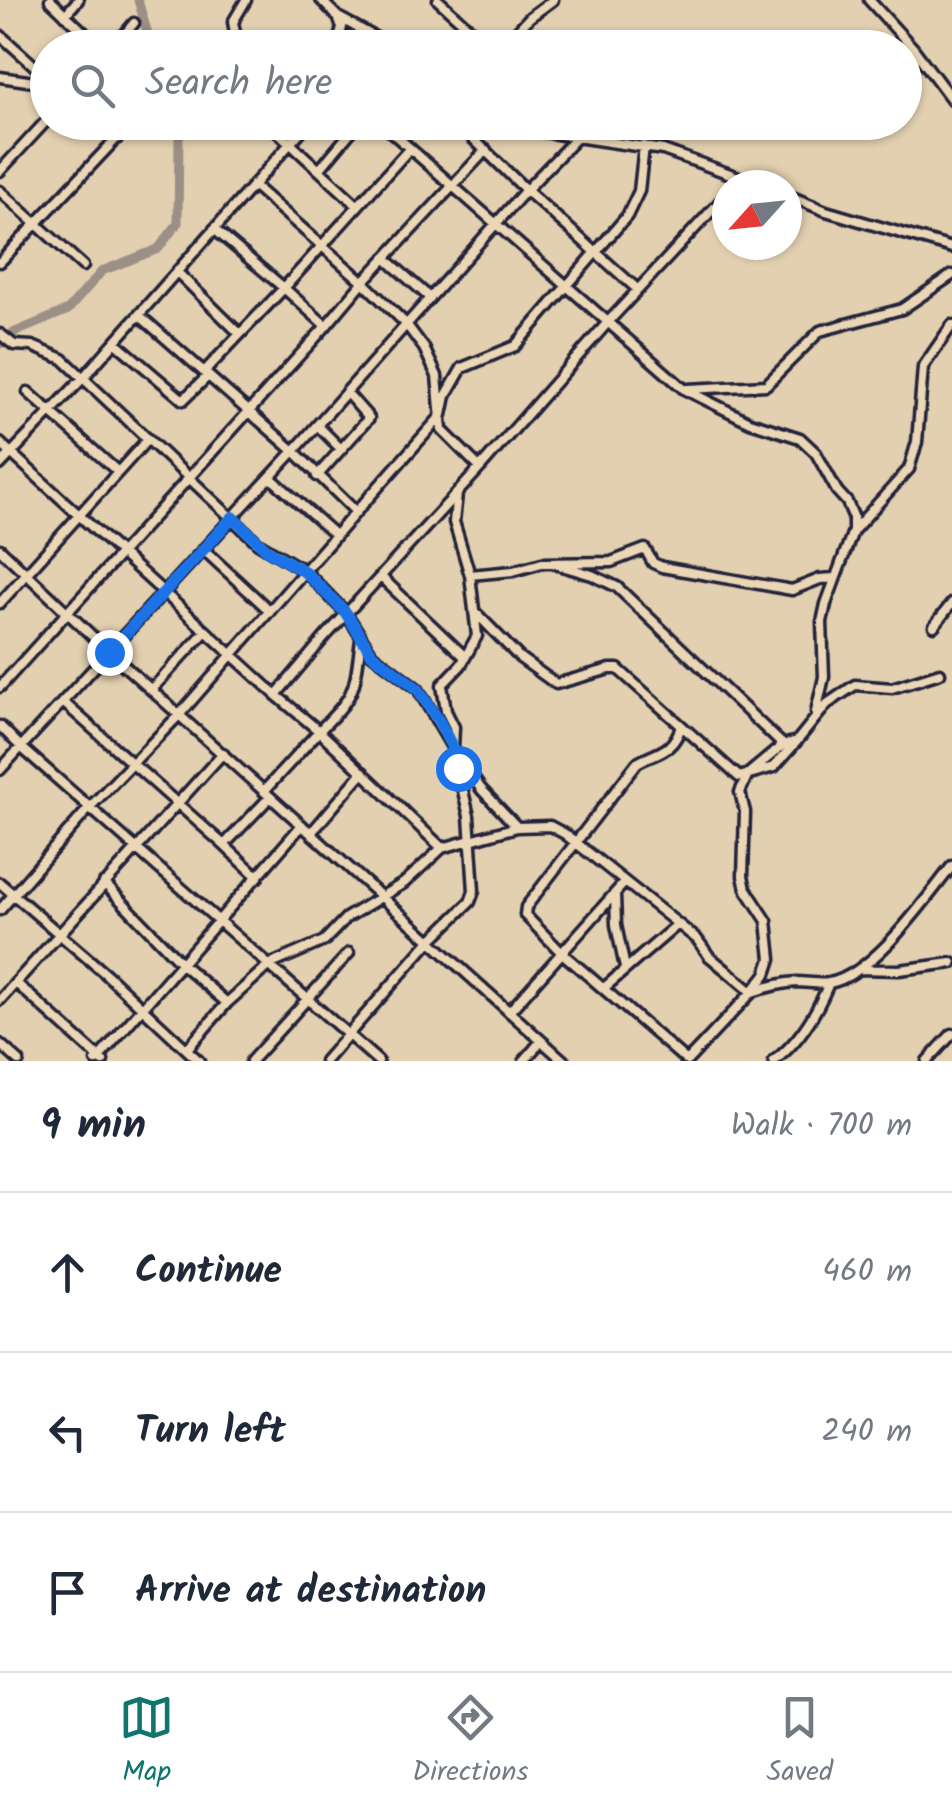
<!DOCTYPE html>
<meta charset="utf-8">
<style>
body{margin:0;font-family:Kalam,sans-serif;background:#f6f6f7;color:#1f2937}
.compass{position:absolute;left:712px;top:170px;width:90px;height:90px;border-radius:50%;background:#fff;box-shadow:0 2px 8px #0004;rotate:243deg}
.stop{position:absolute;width:30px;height:30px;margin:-22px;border:8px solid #1a73e8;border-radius:50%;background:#fff}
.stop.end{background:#1a73e8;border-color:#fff;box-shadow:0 2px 10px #0008}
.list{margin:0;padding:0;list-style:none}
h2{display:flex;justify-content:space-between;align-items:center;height:130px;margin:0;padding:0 40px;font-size:42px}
h2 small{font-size:32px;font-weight:400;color:#747a83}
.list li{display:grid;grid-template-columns:65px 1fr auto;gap:30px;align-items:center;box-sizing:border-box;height:160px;padding:0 40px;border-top:2px solid #e0e1e3}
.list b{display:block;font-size:38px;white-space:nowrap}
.list em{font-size:32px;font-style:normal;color:#747a83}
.icon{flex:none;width:55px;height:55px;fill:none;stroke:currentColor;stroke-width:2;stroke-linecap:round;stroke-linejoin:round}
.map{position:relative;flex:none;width:952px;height:1061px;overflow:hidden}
.search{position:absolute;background:#fff;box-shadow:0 2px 8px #0004;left:30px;right:30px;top:30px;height:110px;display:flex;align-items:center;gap:25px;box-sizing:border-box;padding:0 35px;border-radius:55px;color:#747a83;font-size:38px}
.sheet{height:610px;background:#fff}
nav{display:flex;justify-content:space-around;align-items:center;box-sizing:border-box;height:140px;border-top:2px solid #e0e1e3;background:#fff;font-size:28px;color:#747a83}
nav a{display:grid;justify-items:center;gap:5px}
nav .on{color:#0f766e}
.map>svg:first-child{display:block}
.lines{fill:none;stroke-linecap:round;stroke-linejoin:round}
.river{stroke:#9c8f85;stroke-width:9}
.minor-casing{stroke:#22223b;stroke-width:15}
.minor{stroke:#ebd7b5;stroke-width:8}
.route{stroke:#1a73e8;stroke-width:12}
</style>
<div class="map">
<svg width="952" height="1061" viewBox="0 0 952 1061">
<rect width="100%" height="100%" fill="#e3d0b0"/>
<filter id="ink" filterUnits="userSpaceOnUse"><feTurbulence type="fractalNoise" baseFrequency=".01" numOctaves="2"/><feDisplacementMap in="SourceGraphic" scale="20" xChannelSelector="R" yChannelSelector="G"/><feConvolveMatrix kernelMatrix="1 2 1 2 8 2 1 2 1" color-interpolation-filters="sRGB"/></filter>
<g filter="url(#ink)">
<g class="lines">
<path class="river" d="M 138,0 L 152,48
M 0,344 L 6,336 L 68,310 L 102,271 L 158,249 L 178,223 L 179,137 L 174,122"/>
<defs>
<path id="minor" d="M 50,0 L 100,48
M 321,0 L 338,17 L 395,48
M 438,0 L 491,48
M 869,0 L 913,48 L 952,100
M 65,15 L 78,0
M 0,35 L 48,78
M 113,48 L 134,23
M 238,48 L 233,22 L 246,0
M 337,48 L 342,27 L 338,17
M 501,48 L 530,17 L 553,0
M 0,77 L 48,84
M 101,122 L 118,138
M 267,122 L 358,206
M 380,122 L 684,389 L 750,422 L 800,438 L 816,453 L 837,491 L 847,502 L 853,516 L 853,531
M 456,122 L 526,190 L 637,289
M 476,122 L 663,150 L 761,185
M 319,170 L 359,122
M 0,171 L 48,119
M 253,185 L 363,282 L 486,150
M 0,191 L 83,266
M 787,195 L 826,211 L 952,248
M 214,229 L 284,288 L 410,148
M 385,258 L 429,297
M 0,262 L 132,122
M 177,272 L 240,334
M 139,315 L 294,451 L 356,512 L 442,415 L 446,396 L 462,368 L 515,346 L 627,216 L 639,191 L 644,146
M 0,334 L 14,345 L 32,346 L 63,359 L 258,543 L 305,571 L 346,613 L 372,654 L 418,689 L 453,749 L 481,789 L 517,827
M 115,342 L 183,400 L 208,376
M 204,372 L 284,288 L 326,326 L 363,282 L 406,324 L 424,348 L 437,376 L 442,430 L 480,468 L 324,638 L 276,695
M 688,389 L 766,385 L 820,331 L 902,309 L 952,275
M 28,392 L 118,472
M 317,425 L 341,449
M 0,443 L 276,695 L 319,731 C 357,693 354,692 361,639
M 0,465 L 82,379 L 309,122
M 480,468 L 609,321 L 727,194
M 317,476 L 369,418 L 346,392
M 270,477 L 336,536
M 0,549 L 109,652 L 564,1061
M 203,549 L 270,611
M 555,564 L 592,575 L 617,587 L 783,745
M 470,575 L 513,571 L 542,563 L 611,562 L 645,549 L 653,563 L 662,567 L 792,590 L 820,579 L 835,578
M 381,577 L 465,657
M 0,603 L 147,440
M 477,614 L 520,658 L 556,684 L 610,669 L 618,669 L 739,777 L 774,767 L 797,741
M 934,626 L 952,603
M 0,687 L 326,326
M 152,689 L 206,631
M 63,702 L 224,845
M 816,712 L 824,677 L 822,622 L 826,604 L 853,531 L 909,469 L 917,442 L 923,367 L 952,325
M 0,726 L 21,747 L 0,770
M 681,726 C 673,753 656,752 637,763 L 526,907 L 525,915 L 562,953 L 687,1061 L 752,992 L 766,974 L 771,959 L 767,921 L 746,889 L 743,876 L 745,812 L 740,792 L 748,774 L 783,745 L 797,741 L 827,704 L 855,685 L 892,688 L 940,673
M 264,791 L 319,731 L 442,848
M 311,833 L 363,772
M 258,877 L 224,845 L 270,797
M 0,883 L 107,975 L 199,1061
M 104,883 L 183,965 L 227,1003
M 615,894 L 616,925 L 625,968
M 0,910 L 90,807 L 180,714 L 356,512
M 859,969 L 899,970 L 952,963
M 16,983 L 103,1061
M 604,988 L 678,924
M 752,992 C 767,987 781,983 797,982 C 807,982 819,985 829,983 C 873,975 925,900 952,866
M 0,1000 L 223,753
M 509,1012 L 624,883
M 0,1044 L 19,1061
M 187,1049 L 227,1003 L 269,965 L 324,941 L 346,918 L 404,883 L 442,848 L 517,827 L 550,826 L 565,834 L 697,939 L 709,956 L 752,992
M 96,1061 L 302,825
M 251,1061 L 349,953
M 325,1061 L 429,942 L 470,902 L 474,891 L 469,816 L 453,749 L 454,727 L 446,711 L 442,685 L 461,665 L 477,636 L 470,575 L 454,522 L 457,494
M 378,1061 L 21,747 L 294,451 L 526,190 L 582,132 L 575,122
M 524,1061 L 541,1041
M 774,1061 C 799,1042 817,1012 829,983
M 927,1061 L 952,1034"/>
</defs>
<use href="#minor" class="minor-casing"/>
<use href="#minor" class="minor"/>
</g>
</g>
<g class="lines" filter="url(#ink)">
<path class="route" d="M 109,652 L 233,517 L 267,550 L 305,572 L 346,613 L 372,654 L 418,689 L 439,721 L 453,749 L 458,768"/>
</g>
</svg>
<svg class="compass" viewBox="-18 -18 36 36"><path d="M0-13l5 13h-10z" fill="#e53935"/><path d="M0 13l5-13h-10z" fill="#747a83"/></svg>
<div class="stop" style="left:458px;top:768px"></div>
<div class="stop end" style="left:109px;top:652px"></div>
<div class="search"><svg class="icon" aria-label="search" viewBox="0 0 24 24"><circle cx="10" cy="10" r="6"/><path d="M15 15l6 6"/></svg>Search here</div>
</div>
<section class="sheet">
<h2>9 min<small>Walk · 700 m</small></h2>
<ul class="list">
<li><svg class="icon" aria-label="ahead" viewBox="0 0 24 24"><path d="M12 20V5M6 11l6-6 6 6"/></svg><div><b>Continue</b></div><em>460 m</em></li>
<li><svg class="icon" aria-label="left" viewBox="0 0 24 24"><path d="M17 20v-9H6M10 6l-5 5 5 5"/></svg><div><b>Turn left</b></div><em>240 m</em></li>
<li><svg class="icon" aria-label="arrive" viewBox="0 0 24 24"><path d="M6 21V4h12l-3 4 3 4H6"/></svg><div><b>Arrive at destination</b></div></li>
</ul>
</section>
<nav>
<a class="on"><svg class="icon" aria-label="map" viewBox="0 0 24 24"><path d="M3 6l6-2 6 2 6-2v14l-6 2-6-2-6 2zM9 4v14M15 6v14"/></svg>Map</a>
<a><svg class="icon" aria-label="directions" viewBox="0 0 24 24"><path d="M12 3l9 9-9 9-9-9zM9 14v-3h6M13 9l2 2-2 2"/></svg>Directions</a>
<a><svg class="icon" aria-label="saved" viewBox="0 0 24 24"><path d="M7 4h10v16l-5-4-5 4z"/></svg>Saved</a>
</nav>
